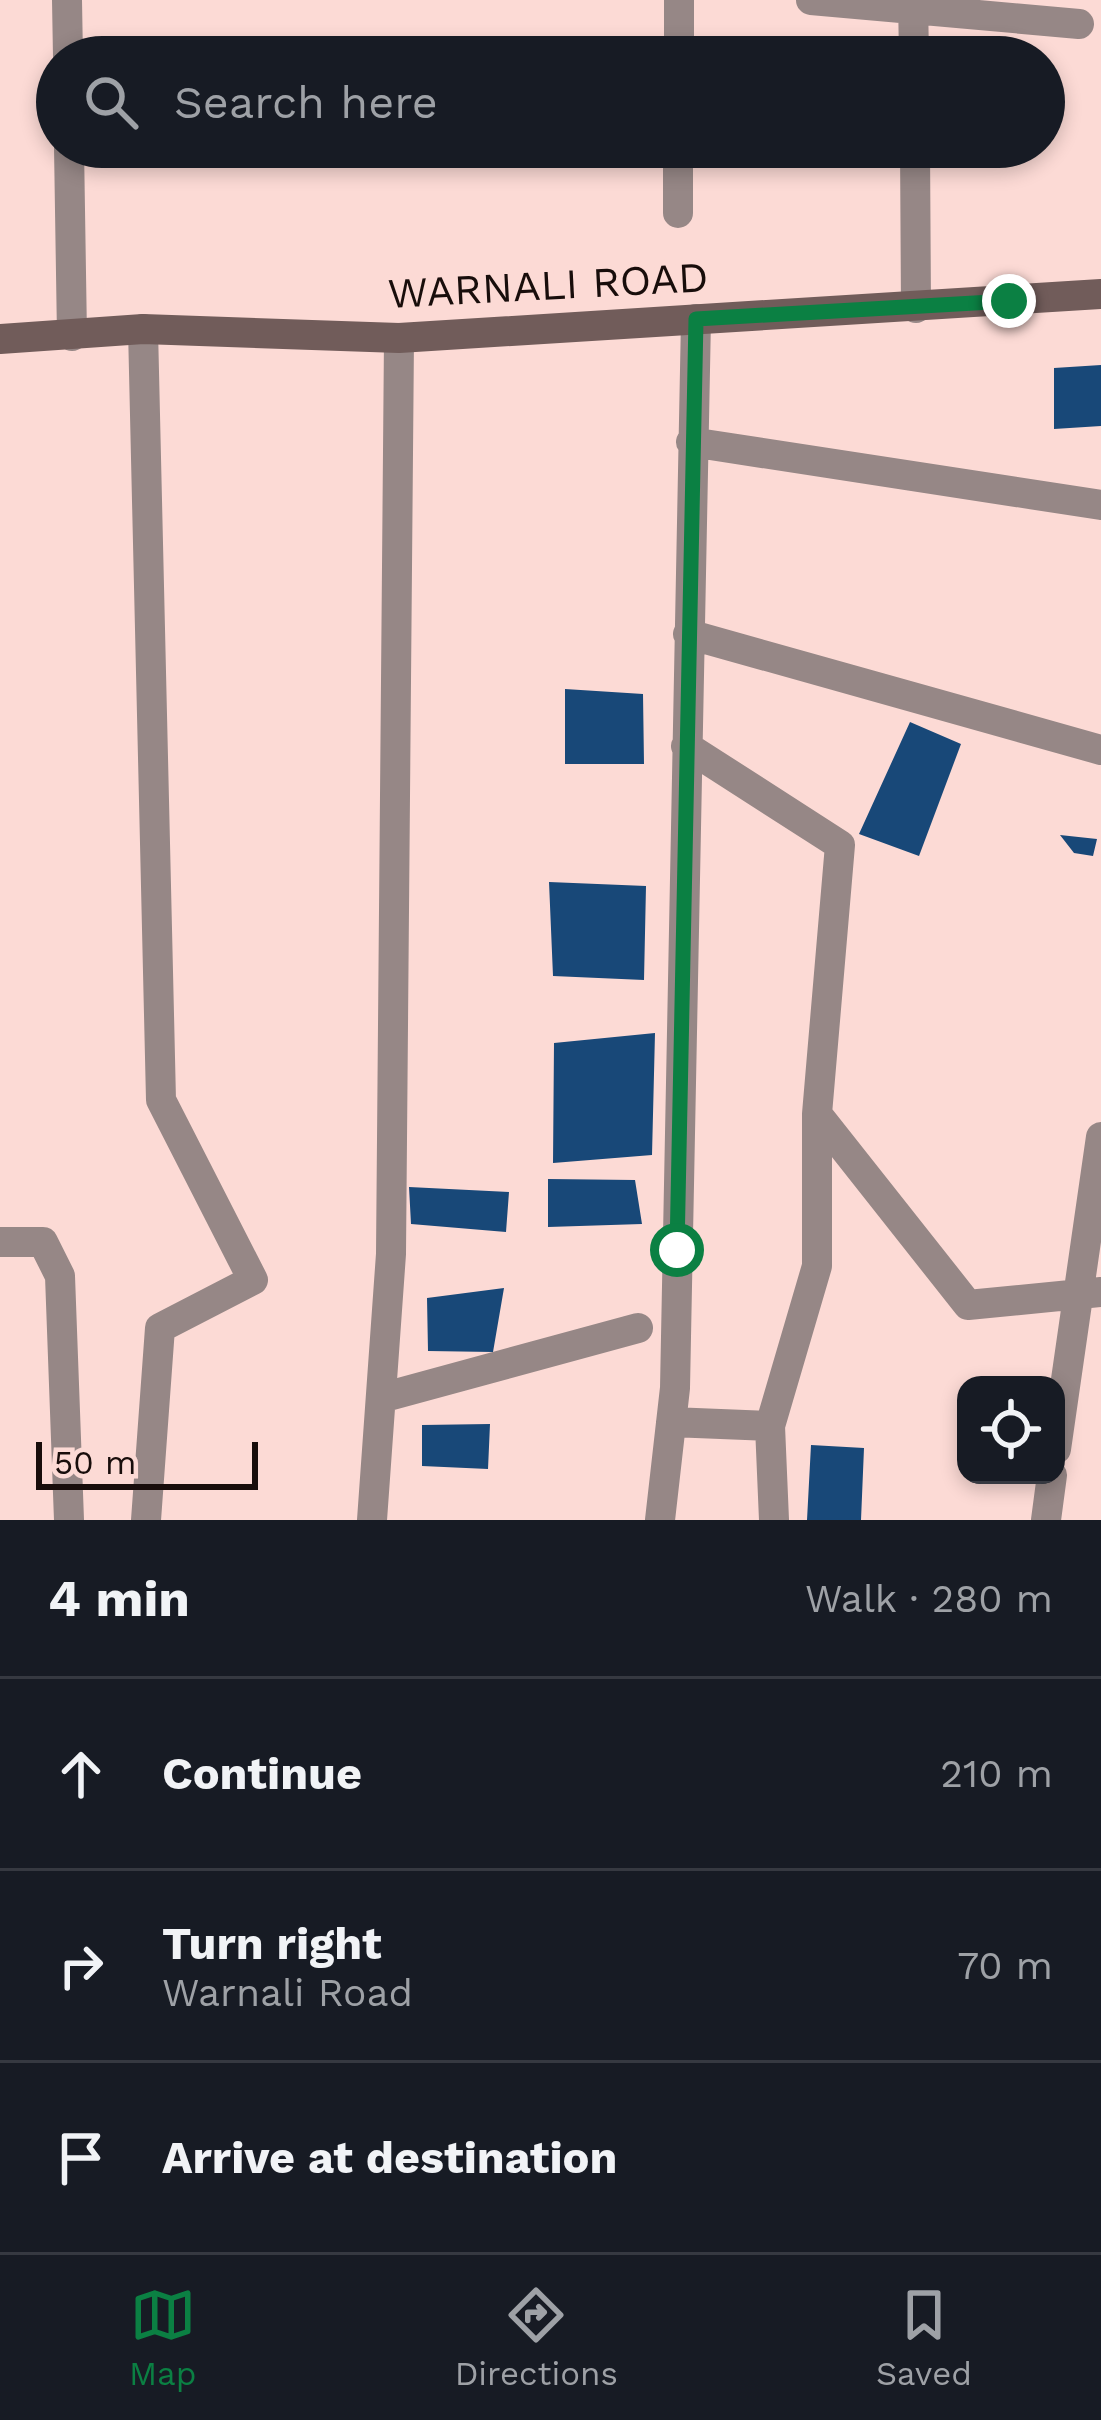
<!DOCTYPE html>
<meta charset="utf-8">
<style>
body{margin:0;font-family:"Work Sans",sans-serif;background:#20242c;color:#f1f3f6}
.controls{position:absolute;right:36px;bottom:36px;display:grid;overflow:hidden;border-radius:24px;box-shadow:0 6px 18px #0003}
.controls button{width:108px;height:108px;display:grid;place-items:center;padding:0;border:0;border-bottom:3px solid #363941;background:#171b24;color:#f1f3f6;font:60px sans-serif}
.scale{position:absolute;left:36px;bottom:30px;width:222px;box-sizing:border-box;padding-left:12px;border:6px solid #180d0b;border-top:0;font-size:33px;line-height:42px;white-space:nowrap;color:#180d0b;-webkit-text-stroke:9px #fcdad5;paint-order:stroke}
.stop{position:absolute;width:36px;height:36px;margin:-27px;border:9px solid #0b8043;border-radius:50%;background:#fff}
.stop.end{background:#0b8043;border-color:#fff;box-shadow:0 3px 12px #0008}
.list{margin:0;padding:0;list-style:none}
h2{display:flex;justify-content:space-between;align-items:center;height:156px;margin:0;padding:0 48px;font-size:51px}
h2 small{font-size:39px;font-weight:400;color:#9ea1a6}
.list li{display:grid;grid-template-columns:78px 1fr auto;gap:36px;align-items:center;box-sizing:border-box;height:192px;padding:0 48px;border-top:3px solid #363941}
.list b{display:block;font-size:45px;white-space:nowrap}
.list p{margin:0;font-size:39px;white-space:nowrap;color:#9ea1a6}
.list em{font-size:39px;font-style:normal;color:#9ea1a6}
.icon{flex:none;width:66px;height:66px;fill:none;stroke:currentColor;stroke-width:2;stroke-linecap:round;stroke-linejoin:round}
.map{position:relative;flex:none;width:1101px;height:1520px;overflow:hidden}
.search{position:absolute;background:#171b24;box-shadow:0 6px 18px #0003;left:36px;right:36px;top:36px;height:132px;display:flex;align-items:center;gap:30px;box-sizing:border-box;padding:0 42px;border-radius:66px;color:#9ea1a6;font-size:45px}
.sheet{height:732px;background:#171b24}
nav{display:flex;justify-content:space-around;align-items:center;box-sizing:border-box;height:168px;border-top:3px solid #363941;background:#171b24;font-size:33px;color:#9ea1a6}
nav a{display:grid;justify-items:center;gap:6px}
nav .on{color:#0b8043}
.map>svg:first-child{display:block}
.building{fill:#184878}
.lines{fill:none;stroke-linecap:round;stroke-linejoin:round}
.minor{stroke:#968786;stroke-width:30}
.secondary{stroke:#715c5a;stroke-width:30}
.route{stroke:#0b8043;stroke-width:15}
.labels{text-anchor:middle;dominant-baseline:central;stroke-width:12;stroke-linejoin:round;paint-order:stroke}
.street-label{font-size:42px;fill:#180d0b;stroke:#fcdad5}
</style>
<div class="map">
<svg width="1101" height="1520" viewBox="0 0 1101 1520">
<rect width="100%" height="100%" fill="#fcdad5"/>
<path class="building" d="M 1101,365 L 1101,426 L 1054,429 L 1054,368 Z
M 565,689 L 643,694 L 644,764 L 565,764 Z
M 910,722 L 961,744 L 919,856 L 859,834 Z
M 1060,835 L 1097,839 L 1093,856 L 1074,853 Z
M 549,882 L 646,886 L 644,980 L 553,976 Z
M 655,1033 L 652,1155 L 553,1163 L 554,1043 Z
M 548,1179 L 635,1180 L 642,1224 L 548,1227 Z
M 409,1187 L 509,1192 L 506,1232 L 411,1224 Z
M 504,1288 L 493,1352 L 428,1351 L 427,1298 Z
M 490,1424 L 488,1469 L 422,1466 L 422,1425 Z
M 811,1445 L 864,1448 L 861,1520 L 807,1520 Z"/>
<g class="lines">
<path class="minor" d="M 67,0 L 68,57
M 811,0 L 1079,24
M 913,0 L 914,57
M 679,57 L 679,0
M 69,147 L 72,336
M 915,147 L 916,308
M 678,213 L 678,147
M 143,329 L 161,1100 L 253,1280 L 160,1328 L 146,1520
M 691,442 L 1101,505
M 688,634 L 1101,750
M 686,746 L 840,845 L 817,1114 L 968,1305 L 1101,1292
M 0,1242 L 43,1242 L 60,1276 L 69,1520
M 381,1398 L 638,1328
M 671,1422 L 770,1426 L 774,1520
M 770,1426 L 817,1266 L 817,1114
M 1056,1449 L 1101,1137
M 372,1520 L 391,1254 L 399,338
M 660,1520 L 675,1388 L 696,319
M 1046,1520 L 1052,1475"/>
<path class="secondary" d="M 0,339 L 143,329 L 399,338 L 1101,294"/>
</g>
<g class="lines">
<path class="route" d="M 677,1250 L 696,319 L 1009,301"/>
</g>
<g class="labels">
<g class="street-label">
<text transform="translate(548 285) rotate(-3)">WARNALI ROAD</text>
</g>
</g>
</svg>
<div class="controls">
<button><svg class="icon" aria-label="locate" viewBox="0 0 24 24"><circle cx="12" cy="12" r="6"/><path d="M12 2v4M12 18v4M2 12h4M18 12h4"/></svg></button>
</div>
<div class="scale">50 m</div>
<div class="stop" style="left:677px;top:1250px"></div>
<div class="stop end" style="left:1009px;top:301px"></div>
<div class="search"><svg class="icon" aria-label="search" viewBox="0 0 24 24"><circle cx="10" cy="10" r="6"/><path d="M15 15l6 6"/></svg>Search here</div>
</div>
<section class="sheet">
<h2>4 min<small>Walk · 280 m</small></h2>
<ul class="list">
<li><svg class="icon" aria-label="ahead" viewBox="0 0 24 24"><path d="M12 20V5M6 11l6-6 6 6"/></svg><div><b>Continue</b></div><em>210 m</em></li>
<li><svg class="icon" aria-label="right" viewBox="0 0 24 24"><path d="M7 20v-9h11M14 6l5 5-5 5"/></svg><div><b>Turn right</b><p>Warnali Road</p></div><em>70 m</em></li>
<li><svg class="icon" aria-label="arrive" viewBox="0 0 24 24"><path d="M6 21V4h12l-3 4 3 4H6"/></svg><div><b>Arrive at destination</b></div></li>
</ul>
</section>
<nav>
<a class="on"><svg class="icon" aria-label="map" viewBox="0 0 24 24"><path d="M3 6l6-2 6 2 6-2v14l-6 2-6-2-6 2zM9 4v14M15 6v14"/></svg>Map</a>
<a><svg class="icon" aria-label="directions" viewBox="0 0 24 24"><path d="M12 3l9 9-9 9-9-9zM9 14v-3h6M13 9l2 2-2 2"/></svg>Directions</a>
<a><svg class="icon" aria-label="saved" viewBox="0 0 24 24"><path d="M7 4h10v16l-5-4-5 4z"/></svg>Saved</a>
</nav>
